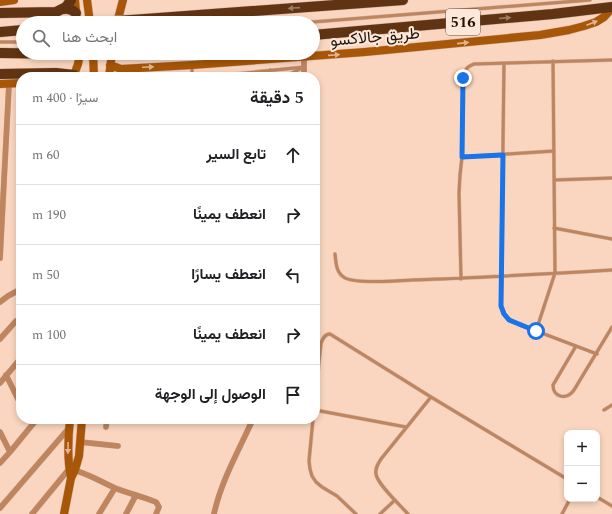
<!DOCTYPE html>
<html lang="ar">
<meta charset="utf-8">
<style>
body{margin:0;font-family:Spectral,Vazirmatn,serif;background:#f6f6f6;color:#202124;direction:rtl}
.controls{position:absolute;right:12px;bottom:12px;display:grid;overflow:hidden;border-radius:8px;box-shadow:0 2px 6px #0003}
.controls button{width:36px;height:36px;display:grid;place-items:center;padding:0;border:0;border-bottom:1px solid #e0e0e0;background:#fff;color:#202124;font:20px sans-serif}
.stop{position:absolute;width:12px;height:12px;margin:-9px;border:3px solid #1a73e8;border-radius:50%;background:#fff}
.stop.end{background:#1a73e8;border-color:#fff;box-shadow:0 1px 4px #0008}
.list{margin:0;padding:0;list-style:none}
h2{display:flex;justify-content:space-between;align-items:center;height:52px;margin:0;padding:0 16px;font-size:17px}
h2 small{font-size:13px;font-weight:400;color:#757577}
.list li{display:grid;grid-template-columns:26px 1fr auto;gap:12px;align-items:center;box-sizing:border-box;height:60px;padding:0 16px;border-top:1px solid #e0e0e0}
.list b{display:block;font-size:15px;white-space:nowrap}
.list em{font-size:13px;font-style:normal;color:#757577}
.icon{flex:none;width:22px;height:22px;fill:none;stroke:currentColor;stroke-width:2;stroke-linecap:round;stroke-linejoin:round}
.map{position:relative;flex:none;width:612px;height:514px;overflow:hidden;direction:ltr}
.search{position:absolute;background:#fff;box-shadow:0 2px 6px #0003;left:16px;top:16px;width:304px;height:44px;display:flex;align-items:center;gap:10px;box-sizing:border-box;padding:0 14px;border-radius:22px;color:#757577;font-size:15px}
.panel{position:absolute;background:#fff;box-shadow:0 2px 6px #0003;left:16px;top:72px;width:304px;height:352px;border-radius:16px;direction:rtl}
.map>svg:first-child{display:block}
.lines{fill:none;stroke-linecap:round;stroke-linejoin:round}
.lane-casing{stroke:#d3b3a0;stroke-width:4}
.street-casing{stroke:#d3b3a0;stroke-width:6}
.secondary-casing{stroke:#d3b3a0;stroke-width:9}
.highway-casing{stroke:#d3b3a0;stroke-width:11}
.lane{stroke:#be855f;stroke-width:3}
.street{stroke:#be855f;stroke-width:5.5}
.secondary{stroke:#a85608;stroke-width:8}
.highway{stroke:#603413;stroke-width:10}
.highway-bridge-casing{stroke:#d3b3a0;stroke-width:11;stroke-linecap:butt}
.highway-bridge{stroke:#603413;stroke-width:10}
.oneway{fill:#9e7c62}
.oneway2{fill:#dfb490}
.route{stroke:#1a73e8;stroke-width:5}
.labels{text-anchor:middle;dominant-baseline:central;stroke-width:4;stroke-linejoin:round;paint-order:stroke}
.shield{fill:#fce7d9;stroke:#62534a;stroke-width:1}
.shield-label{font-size:15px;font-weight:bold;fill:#20140c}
.street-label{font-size:16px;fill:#20140c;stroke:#fce7d9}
</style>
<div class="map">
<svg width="612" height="514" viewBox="0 0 612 514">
<rect width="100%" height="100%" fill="#fad6c0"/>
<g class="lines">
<defs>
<path id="lane" d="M 300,23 L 590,0
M 0,42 L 23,42
M 504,63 L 501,306 C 505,317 508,319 518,324 L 597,354
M 192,65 L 192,77
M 121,77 L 121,69
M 150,77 L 152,76 L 192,74
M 205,77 L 305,67
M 268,77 L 270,70
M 284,77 L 302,68
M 462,157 L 554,151
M 554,180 L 612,178
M 554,228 L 612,239
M 335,254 C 336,263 336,273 345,278 C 357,284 396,281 412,280 C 478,278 545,274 612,270
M 461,279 L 459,193 L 460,175 L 462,157 L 463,78 C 465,70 466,67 474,64 L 612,60
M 536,331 L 555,273 L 553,61
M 576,346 L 553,385 C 553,398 567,400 574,390 L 612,327
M 315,400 L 321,343 C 323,338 325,334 330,334 L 431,397 L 567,479
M 315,410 L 406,427
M 604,410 L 612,405
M 313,419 L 309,461 L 310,469 L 312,476 L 316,482 L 322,487 L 337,496 L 356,514
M 597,497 L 612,506
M 380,514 L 395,500
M 408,514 C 401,506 377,484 376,474 C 375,468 378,464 381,459 L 431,397
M 562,514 L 570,499"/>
<path id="street" d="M 304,57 L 304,77
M 0,258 L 9,84
M 0,302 L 8,296 L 21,289
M 0,339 L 16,321 L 21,318
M 6,375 L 21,405
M 0,383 L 21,358
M 106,427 L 107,419
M 0,432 L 10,452
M 80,442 L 118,446
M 0,463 L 10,452 L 37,419
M 0,508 L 69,428
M 32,514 L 69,469 C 86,472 99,481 115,488 C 127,493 141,496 153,501 L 156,502 L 159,507 L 156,514
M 99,514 L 115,488
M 126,514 L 136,495
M 214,514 C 221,481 239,450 253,419"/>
<path id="secondary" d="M 75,0 L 77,23
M 87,0 L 90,23
M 0,2 L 14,0
M 117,23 L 123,0
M 93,53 L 94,77
M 110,65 L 121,69 L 192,65 L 365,52 L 540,35 L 569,30 L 584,26 L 596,22 L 604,17 L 612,8
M 74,75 L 78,64 L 80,53
M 109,77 L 112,53
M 0,84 L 21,83
M 70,419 C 68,438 67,459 71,478
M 64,514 L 71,478 L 75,470 L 79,456 L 82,419"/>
<path id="highway" d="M 63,9 C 68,8 72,9 76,13
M 0,13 L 56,12 L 66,7 L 71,0
M 145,19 L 403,0
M 0,32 L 23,30
M 313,35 L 553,14 L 612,7
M 0,53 L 66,54 L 79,53
M 0,74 L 56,73 L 74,75"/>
</defs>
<use href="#lane" class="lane-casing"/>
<use href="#street" class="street-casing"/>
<use href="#secondary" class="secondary-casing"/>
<use href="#highway" class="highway-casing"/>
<use href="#lane" class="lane"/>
<use href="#street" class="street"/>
<use href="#secondary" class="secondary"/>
<use href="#highway" class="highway"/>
<defs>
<path id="highway-bridge" d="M 89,23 L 145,19"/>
</defs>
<use href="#highway-bridge" class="highway-bridge-casing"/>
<use href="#highway-bridge" class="highway-bridge"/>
</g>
<defs><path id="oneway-solid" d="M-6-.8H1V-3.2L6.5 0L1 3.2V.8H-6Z"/></defs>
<g class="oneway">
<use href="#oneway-solid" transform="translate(294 8) rotate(176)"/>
<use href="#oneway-solid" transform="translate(505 18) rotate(-5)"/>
</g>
<g class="oneway2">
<use href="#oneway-solid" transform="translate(592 23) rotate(-21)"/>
<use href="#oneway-solid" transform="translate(463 43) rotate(-6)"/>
<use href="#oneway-solid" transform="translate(334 55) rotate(-4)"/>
<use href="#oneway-solid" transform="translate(148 67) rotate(-3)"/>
<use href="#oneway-solid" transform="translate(68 448) rotate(91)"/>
</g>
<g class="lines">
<path class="route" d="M 463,78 L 462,157 L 503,155 L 501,306 L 504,314 L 509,320 L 536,331"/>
</g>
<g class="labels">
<rect class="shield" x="446" y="9" width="34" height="26" rx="3"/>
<g class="shield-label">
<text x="463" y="22">516</text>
</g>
<g class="street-label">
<text transform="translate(375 37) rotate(-5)">طريق جالاكسو</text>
</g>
</g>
</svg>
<div class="controls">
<button>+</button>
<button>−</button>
</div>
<div class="stop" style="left:536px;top:331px"></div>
<div class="stop end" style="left:463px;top:78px"></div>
<div class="search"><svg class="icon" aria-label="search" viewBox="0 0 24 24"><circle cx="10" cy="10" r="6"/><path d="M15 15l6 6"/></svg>ابحث هنا</div>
<section class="panel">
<h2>5 دقيقة<small>سيرًا · 400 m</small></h2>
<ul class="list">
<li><svg class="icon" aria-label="ahead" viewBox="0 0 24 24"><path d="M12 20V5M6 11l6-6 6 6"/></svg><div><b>تابع السير</b></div><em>60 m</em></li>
<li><svg class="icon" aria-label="right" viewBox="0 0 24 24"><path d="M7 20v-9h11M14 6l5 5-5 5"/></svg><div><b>انعطف يمينًا</b></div><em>190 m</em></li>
<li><svg class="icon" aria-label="left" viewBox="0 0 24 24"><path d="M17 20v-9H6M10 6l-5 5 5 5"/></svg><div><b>انعطف يسارًا</b></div><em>50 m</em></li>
<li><svg class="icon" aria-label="right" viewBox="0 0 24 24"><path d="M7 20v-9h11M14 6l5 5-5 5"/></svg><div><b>انعطف يمينًا</b></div><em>100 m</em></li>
<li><svg class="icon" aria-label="arrive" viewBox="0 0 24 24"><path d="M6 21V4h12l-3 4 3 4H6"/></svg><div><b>الوصول إلى الوجهة</b></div></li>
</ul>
</section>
</div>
